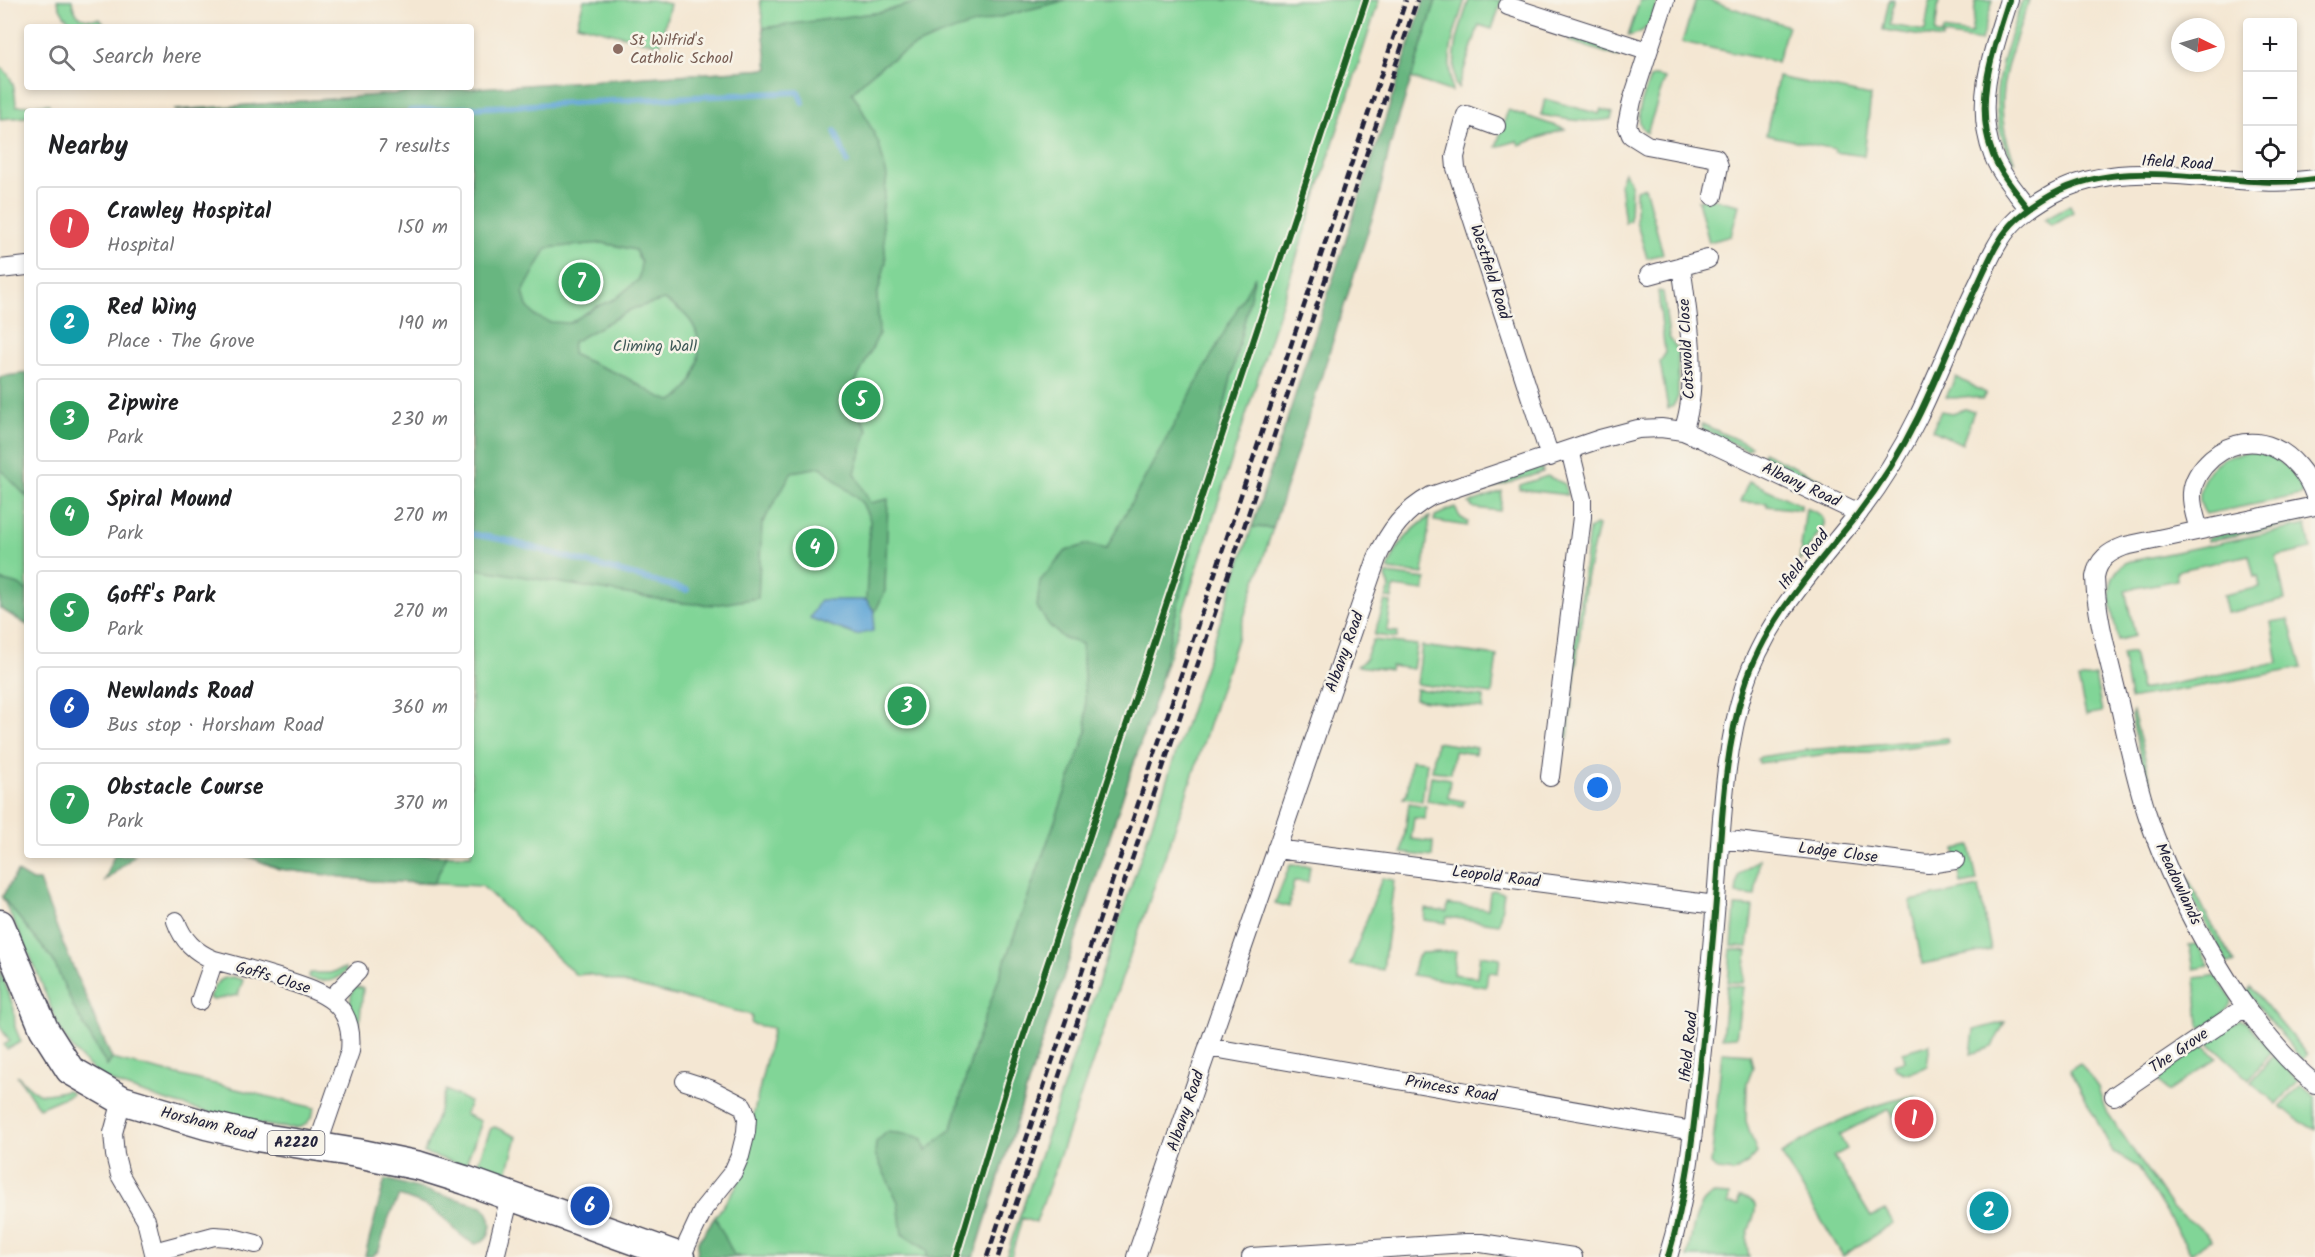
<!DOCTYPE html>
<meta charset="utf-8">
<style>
body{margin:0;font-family:Kalam,sans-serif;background:#f2f2f2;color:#202124}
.controls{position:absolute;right:18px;top:18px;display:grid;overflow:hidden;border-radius:6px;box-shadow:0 3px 9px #0003}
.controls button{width:54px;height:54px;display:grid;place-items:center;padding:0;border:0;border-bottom:2px solid #e0e0e0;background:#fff;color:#202124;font:30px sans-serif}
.compass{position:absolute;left:2171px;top:18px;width:54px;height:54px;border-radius:50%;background:#fff;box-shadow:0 3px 9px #0003;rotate:95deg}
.you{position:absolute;left:1598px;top:788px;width:21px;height:21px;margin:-15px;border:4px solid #fff;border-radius:50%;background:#1a73e8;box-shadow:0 0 0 9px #1a73e833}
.badge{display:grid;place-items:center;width:39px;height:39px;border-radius:50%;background:#1f6fb2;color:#fff;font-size:20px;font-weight:700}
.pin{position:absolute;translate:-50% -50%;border:3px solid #fff;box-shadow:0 2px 6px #0006}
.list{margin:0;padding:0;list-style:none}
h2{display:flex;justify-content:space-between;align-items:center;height:78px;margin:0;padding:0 24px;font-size:26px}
h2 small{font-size:20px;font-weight:400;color:#757577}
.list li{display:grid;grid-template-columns:39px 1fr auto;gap:18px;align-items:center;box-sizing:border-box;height:84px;margin:0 12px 12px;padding:0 12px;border:2px solid #e0e0e0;border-radius:6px}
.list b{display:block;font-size:22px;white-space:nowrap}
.list p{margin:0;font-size:20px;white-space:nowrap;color:#757577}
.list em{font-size:20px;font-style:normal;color:#757577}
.icon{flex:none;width:33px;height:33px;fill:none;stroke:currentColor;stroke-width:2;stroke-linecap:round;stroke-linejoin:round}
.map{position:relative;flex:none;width:2315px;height:1257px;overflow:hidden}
.search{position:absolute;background:#fff;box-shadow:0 3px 9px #0003;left:24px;top:24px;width:450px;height:66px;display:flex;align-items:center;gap:15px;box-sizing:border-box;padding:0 21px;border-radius:6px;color:#757577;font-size:22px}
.panel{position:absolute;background:#fff;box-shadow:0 3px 9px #0003;left:24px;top:108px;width:450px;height:750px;border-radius:6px}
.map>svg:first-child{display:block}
.green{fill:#81d597;stroke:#527c69;stroke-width:1.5}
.forest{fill:#68b680;stroke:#456c5e;stroke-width:1.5;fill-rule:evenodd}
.water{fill:#61a6d6;stroke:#426488;stroke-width:1.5}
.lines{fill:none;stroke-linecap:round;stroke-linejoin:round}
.stream{stroke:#61a6d6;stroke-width:6}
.minor-casing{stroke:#424052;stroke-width:20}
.primary-casing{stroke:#424052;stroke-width:31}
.minor{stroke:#fff;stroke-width:18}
.primary{stroke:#fff;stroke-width:28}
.rail{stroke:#22223b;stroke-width:4.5;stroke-dasharray:9 4.5;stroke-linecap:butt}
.cycleway-casing{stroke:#f7f3e8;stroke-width:10}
.cycleway{stroke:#1b5e20;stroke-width:6}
.education-dot{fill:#8d6e63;stroke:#f7f3e8;stroke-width:2}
.labels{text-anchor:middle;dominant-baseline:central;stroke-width:5;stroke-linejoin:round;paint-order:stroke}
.shield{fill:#f7f3e8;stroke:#62616f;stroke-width:1.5}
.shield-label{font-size:15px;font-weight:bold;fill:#22223b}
.education-label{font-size:16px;fill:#785e54;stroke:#f7f3e8;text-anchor:start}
.street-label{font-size:16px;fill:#22223b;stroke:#f7f3e8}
.park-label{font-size:16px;fill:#3e5857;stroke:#f7f3e8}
</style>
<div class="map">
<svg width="2315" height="1257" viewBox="0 0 2315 1257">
<rect width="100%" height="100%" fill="#f7f3e8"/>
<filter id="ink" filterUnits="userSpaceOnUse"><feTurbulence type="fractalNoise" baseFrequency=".0167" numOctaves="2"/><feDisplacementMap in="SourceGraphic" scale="12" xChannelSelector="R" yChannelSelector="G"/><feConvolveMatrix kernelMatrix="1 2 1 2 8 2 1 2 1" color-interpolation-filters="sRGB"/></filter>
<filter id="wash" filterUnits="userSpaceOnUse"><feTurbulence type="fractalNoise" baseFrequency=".008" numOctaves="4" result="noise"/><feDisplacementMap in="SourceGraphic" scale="24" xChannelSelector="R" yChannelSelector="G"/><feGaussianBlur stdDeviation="1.35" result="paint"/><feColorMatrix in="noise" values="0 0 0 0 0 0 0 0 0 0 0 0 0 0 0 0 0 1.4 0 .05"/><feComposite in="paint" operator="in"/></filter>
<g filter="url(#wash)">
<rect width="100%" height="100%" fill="#f4e7d3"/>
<path class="green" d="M 57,0 L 72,0 C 73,17 85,21 100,19 L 105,25 L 76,27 C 66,19 61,12 57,0 Z
M 584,0 L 652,0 L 670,4 L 660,45 L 577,24 Z
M 760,0 L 1379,0 L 1158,690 L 1032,1072 L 974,1257 L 701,1257 L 698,1242 L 738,1184 L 773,1028 L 751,1024 L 752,1015 L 588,974 L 576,975 L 482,886 L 374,881 L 279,869 L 245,855 L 471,855 L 471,111 L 174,110 L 768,69 Z
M 1436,0 L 1465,0 C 1453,36 1446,53 1452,92 L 1411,78 Z
M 1469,0 L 1502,0 L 1492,29 L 1479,25 L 1458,88 L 1455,85 C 1452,50 1458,33 1469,0 Z
M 1640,0 L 1658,0 C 1651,20 1651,32 1628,36 Z
M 1696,0 L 1708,0 L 1788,26 L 1777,62 L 1682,42 Z
M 1889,0 L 1894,0 L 1890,25 L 1925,31 L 1930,0 L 1939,0 L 1935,33 L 1942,35 L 1943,30 L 1971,34 L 1976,0 L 1993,0 L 1981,41 L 1943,35 L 1942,39 L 1883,30 Z
M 2022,0 L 2029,0 C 2010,59 1987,100 2015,162 L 2013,162 C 1980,106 2004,56 2022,0 Z
M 1571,34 L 1620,52 L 1619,57 L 1569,41 Z
M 0,66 C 14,77 15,90 16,106 L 49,104 L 49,111 L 27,111 L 27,117 L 0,119 Z
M 1656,76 L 1665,78 L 1647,133 C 1630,121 1645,94 1650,78 Z
M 1778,77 L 1871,96 L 1864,156 L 1835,152 L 1835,149 L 1766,135 Z
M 1545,99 L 1599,114 L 1601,109 L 1613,113 L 1611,119 C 1588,124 1563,119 1541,115 Z
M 1508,110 L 1565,129 L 1519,145 L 1517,141 L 1496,147 Z
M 1624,172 L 1630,181 L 1631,186 L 1630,220 L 1625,223 L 1620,183 Z
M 1645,187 L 1663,254 L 1647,258 L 1636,221 L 1636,190 Z
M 1709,198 L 1739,205 L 1731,236 L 1709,242 L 1698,200 Z
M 2070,205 L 2073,212 L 2052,225 L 2044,219 Z
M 1658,291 L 1663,292 L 1669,337 L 1678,350 L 1678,397 L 1673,406 L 1668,409 L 1660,362 L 1665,354 Z
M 27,373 L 27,625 L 0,608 L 0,377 Z
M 1956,377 L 1986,393 L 1982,400 C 1963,392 1961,401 1946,397 Z
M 1965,409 L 1974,411 L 1962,444 L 1932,430 L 1941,411 L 1952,413 Z
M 1702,424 L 1751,446 L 1747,450 L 1703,430 Z
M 1763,452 L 1822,480 L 1820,484 L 1762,458 Z
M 2246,452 C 2274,452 2292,466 2303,492 L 2301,495 L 2206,514 C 2192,496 2204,470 2222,459 C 2228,455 2239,454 2246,452 Z
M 1542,467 L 1543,472 L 1477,493 L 1475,489 Z
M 1547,476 L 1565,484 L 1568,495 L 1519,489 L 1520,485 Z
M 1749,481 L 1801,505 L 1801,510 L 1767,506 L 1767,503 L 1740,502 Z
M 1502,491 L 1500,511 L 1474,508 L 1469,503 Z
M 1455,507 L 1460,517 L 1468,522 L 1467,526 L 1434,521 L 1435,516 Z
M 1806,508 C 1815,512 1825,514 1824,525 L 1799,562 Z
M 1430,517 L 1423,574 L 1388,570 C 1395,546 1409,530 1430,517 Z
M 2304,517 L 2305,521 L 2208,541 L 2208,537 Z
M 1595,525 L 1598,526 L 1586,579 L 1568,738 L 1565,737 L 1563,735 L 1589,530 Z
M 2306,525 L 2311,549 L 2276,557 L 2285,600 L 2227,613 L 2223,595 L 2260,587 L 2258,576 L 2254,577 L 2249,555 L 2176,571 L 2177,580 L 2125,590 L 2135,636 L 2118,640 C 2113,613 2099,579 2127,562 Z
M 1252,527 L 1273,528 L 1184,802 L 1036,1223 L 1022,1218 L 1011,1257 L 1006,1257 Z
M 1387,574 L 1426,579 L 1424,591 L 1394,587 L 1392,599 L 1386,598 L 1390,588 L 1386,577 Z
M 1385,601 L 1391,602 L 1387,631 L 1398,632 L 1397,638 L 1374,635 Z
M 2288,619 L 2302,668 L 2130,699 L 2122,654 L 2133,652 L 2141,690 L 2278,663 L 2271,622 Z
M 1373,640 L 1417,645 L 1413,669 L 1391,666 L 1390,670 L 1357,666 L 1365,660 Z
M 1422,646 L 1497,656 L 1492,694 L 1417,684 Z
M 2095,676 L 2102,712 L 2086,715 L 2078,679 Z
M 1416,689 L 1484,697 L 1483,709 L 1415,699 Z
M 2133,712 L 2154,793 L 2149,795 L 2131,716 Z
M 1947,738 L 1948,742 L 1870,752 L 1843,752 L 1759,763 L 1758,759 L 1760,757 L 1807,750 Z
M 1436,742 L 1476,748 L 1475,754 L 1454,751 L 1451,773 L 1432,771 Z
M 1411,760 L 1427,762 L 1422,801 L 1403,798 L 1407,794 Z
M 1431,776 L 1450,779 L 1448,798 L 1464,801 L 1463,806 L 1427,801 Z
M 1409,803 L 1426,806 L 1425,819 L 1414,818 L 1411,839 L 1433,842 L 1432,857 L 1402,853 Z
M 1970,846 L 1977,881 L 1961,884 L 1955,849 Z
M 1759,859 L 1755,896 L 1736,894 L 1738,876 Z
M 1290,865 L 1310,866 L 1308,882 L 1294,881 L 1289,907 L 1275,903 Z
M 2184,870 L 2210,921 L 2235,963 L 2228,963 L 2179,875 Z
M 1382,878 L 1394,880 L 1383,970 L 1350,965 Z
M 1979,887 L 1991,950 L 1922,964 L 1910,901 Z
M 1493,890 L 1504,893 L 1499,924 L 1447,917 L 1446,923 L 1424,920 L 1425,909 L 1447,912 L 1448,904 L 1488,909 L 1490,892 Z
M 2,897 L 53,960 L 74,1008 L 107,1066 L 112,1059 L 315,1108 C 312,1115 310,1122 303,1126 C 281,1137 129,1092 104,1078 C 96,1072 87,1065 80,1057 C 56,1033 50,1002 37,972 C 26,947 14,922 2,897 Z
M 1735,906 L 1753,907 L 1748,947 L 1732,946 Z
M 2197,944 L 2209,966 L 2194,969 L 2189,945 Z
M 1731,949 L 1747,951 L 1743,983 L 1728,982 Z
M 1456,951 L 1453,974 L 1477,977 L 1480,955 L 1500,958 L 1498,973 L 1488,972 L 1486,987 L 1412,975 L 1416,960 L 1421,953 Z
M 345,968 L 346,971 C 334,984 324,982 308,978 L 310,973 L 330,973 Z
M 0,969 L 14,1009 L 15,1027 L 21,1042 L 7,1049 L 4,1045 L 10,1041 L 0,1027 Z
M 2212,976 L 2216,977 L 2232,999 C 2230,1012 2213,1021 2202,1029 L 2199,1025 L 2195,978 Z
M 233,977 L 243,980 L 238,995 L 213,1000 L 209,998 C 214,986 218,977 233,977 Z
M 1727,985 L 1743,987 L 1736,1037 L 1722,1038 Z
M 354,987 L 363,988 L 359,1029 C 353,1013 346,1003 354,987 Z
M 2251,987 L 2307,1055 L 2302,1060 L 2247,992 Z
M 2240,1020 L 2248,1023 L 2272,1052 L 2249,1079 L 2207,1041 Z
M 2005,1022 L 1992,1047 L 1971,1054 L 1974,1030 Z
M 1930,1044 L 1927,1066 C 1913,1072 1902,1079 1893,1064 L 1905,1061 L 1903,1052 Z
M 2204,1045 L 2217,1058 L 2168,1092 L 2157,1078 Z
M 1722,1052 L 1750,1054 L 1753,1068 L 1747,1083 L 1746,1121 L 1757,1153 L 1748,1163 L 1734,1172 L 1718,1170 L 1711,1164 Z
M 2274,1055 L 2298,1081 L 2277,1104 L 2251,1082 Z
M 2080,1063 L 2098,1087 L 2105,1109 L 2173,1209 L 2203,1230 L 2212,1239 L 2210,1240 L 2191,1253 L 2138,1167 L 2113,1152 L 2070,1069 Z
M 17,1075 C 39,1098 38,1096 68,1090 L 72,1094 L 39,1108 Z
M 2301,1085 L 2315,1097 L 2315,1130 L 2298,1120 L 2281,1106 Z
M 446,1090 L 470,1102 L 465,1114 L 480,1121 L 480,1127 L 465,1166 L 424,1153 Z
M 1909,1097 L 1917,1097 L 1925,1108 L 1896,1122 L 1889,1109 L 1839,1135 L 1847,1149 L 1834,1156 L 1871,1217 L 1885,1210 L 1893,1223 L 1843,1256 L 1781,1154 C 1820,1129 1863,1106 1909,1097 Z
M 495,1127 L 517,1137 L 505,1180 L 475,1170 L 491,1128 Z
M 1714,1194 L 1729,1195 L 1728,1204 L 1738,1205 L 1739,1197 C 1769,1199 1749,1221 1747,1238 C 1746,1243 1748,1251 1749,1257 L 1687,1257 C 1692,1238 1693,1203 1714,1194 Z"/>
<path class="forest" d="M 925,0 L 1066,0 C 994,20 903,33 852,93 L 858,101 L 879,144 L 887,176 L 882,214 L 886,262 L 877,296 L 879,334 L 848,398 L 868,429 L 855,473 L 870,503 L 888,499 L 885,591 L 875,612 L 866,600 L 870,520 L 862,503 L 821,467 L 792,472 L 762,524 L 758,598 L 714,605 L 681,603 L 471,568 L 471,111 L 174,111 L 417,92 L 768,69 L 763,28 L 881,12 ZM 603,243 L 635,250 L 641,262 L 639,279 L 615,299 L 595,307 L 570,323 L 549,322 L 535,316 L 527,306 L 523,292 L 547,248 ZM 664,300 C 676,307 686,313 693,325 C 704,343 698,377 684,392 C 681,396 676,398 672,401 C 655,397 641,385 625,377 C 608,369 590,363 572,354 L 573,342 L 632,309 Z
M 1424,0 L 1436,0 L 1390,146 L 1378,200 L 1273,528 L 1252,527 Z
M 1255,276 L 1158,690 L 1032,1072 L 974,1257 L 927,1257 L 927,1250 L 902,1234 L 898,1202 L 875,1154 L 876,1142 L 887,1132 C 897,1133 915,1134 923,1139 L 926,1151 L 952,1128 L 975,1045 L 1087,731 L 1082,644 L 1063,638 L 1049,625 L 1037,607 L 1040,581 L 1066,551 L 1088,544 L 1106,549 Z
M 27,373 L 27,497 L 0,469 L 0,377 Z
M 0,580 L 19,585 L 27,591 L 27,625 L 0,608 Z
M 114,855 L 135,855 L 105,881 Z
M 245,855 L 447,855 L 434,883 L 374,881 L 279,869 Z
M 17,872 L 32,881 L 39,881 L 62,941 L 112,1059 L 107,1066 L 74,1008 L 53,960 L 2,897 Z
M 385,1179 L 482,1206 C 495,1218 494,1238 476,1244 C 459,1238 453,1225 439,1214 C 428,1205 413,1201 399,1196 L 389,1217 L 379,1250 L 373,1256 L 365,1256 Z
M 715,1217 L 734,1255 L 740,1257 L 697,1257 L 698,1242 Z"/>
<path class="water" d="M 820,600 L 866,600 L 875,612 L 873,631 L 856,635 L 810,618 Z"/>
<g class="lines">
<path class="stream" d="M 410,111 L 798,92 L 803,103
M 835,131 L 847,162
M 471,534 L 505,540 L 687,590"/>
</g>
</g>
<g filter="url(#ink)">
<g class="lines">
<defs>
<path id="minor" d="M 1665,0 L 1632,101 L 1627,125 L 1631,135 L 1647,145 L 1716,158 L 1719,166 L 1713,196
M 2009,0 C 1993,50 1973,103 1993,155 C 2001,175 2016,192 2029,209
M 1508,6 L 1647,51
M 1496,126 L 1466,115 L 1455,157 L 1456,168 L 1550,457
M 1681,266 C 1688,314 1700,386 1683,431
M 0,269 L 27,266
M 1649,275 L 1708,259
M 2315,506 L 2125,546 C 2109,552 2098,559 2095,577 C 2096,617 2109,659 2118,698 C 2127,738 2135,778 2148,817 C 2178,904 2243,1025 2315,1084
M 2199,530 C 2196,518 2191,506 2192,493 C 2193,479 2202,467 2212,458 C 2254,424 2299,451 2315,496
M 1550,777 L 1582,517 L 1582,499 L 1570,450
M 1721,839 L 1928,864 L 1955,860
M 1276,849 L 1716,905
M 176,921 C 183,941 195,952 214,960 L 200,1001
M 214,960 C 237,966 259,972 282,979 C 322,992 355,1001 350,1051 L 317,1147
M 331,999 L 358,971
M 1208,1047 L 1693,1131
M 2114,1096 L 2245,1007
M 122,1100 L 113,1133 L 115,1155 L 120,1175 L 146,1220 L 155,1257
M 154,1252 L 214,1236 L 229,1237 L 256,1244
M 495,1257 L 510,1196
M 681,1257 L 704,1208 L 733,1172 L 740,1156 L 746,1132 L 747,1118 L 743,1106 L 710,1089 L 685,1081
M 1136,1257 L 1377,558 C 1389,531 1404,511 1431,496 L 1600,439 L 1638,429 L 1661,428 L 1683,431 L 1702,439 L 1859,513
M 1251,1257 L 1466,1243 L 1481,1243 L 1573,1257
M 1668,1257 C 1688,1192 1694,1126 1701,1059 C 1707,1002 1713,944 1717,887 C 1722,821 1724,752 1744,688 C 1765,620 1814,569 1857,515 C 1881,484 1901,452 1918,417 C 1939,374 1956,329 1977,286 C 1987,265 1996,241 2012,224 C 2023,212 2039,202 2053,194 C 2132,151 2230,192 2315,179"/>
<path id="primary" d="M 0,924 L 44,1029 L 70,1070 L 122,1100 L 206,1125 L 257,1137 L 357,1153 L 420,1166 L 465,1180 L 680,1257"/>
</defs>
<use href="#minor" class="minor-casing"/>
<use href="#primary" class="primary-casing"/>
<use href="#minor" class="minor"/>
<use href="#primary" class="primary"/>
<path class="rail" d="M 987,1257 L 1406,0
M 998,1257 L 1248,515 L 1417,0"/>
<defs>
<path id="cycleway" d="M 2009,0 C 1993,50 1973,103 1993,155 C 2001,175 2016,192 2029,209
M 956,1257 L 1008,1083 L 1366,0
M 1668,1257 C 1688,1192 1694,1126 1701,1059 C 1707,1002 1713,944 1717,887 C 1722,821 1724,752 1744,688 C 1765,620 1814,569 1857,515 C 1881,484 1901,452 1918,417 C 1939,374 1956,329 1977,286 C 1987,265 1996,241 2012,224 C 2023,212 2039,202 2053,194 C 2132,151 2230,192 2315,179"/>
</defs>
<use href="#cycleway" class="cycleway-casing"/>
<use href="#cycleway" class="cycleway"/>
</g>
</g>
<circle class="education-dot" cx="618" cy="49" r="6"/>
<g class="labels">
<rect class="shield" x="267.5" y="1131" width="57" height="24" rx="4.5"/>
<g class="shield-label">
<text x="296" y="1143">A2220</text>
</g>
<g class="education-label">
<text x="630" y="40">St Wilfrid's<tspan x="630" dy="18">Catholic School</tspan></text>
</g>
<g class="street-label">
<text transform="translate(2177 163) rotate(3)">Ifield Road</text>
<text transform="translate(1490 272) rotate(72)">Westfield Road</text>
<text transform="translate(1687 349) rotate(-93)">Cotswold Close</text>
<text transform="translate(1801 485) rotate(25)">Albany Road</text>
<text transform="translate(1804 560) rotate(-52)">Ifield Road</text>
<text transform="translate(1345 652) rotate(-70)">Albany Road</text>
<text transform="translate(1838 853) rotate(7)">Lodge Close</text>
<text transform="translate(1496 877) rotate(7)">Leopold Road</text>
<text transform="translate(2178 884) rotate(65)">Meadowlands</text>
<text transform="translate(273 978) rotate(17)">Goffs Close</text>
<text transform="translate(1689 1047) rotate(-84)">Ifield Road</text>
<text transform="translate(2179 1051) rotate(-34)">The Grove</text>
<text transform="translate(1451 1089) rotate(10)">Princess Road</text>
<text transform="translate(1186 1111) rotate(-71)">Albany Road</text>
<text transform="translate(208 1124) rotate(14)">Horsham Road</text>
</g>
<g class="park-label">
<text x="655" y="346">Climing Wall</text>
</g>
</g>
</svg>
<div class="controls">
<button>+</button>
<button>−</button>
<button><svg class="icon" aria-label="locate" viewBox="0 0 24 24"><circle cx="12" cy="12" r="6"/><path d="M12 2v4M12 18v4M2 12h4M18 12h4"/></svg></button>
</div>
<svg class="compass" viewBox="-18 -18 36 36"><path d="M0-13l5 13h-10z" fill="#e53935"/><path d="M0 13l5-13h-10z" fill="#757577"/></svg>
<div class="you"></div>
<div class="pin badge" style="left:1914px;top:1119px;background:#e0444e">1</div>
<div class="pin badge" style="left:1989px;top:1211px;background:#0f9aa8">2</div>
<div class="pin badge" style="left:907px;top:706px;background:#2e9e5b">3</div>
<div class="pin badge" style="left:815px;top:548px;background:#2e9e5b">4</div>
<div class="pin badge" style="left:861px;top:400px;background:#2e9e5b">5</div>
<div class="pin badge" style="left:590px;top:1206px;background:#1a4fb4">6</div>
<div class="pin badge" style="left:581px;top:282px;background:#2e9e5b">7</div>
<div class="search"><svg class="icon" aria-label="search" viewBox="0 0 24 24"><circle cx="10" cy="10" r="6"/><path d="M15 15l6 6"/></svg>Search here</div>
<section class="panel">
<h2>Nearby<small>7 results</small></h2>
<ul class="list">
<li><span class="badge" style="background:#e0444e">1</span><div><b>Crawley Hospital</b><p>Hospital</p></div><em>150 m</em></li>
<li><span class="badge" style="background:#0f9aa8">2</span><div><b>Red Wing</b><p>Place · The Grove</p></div><em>190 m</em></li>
<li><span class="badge" style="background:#2e9e5b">3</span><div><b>Zipwire</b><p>Park</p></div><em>230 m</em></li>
<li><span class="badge" style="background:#2e9e5b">4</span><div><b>Spiral Mound</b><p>Park</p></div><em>270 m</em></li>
<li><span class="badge" style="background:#2e9e5b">5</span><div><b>Goff's Park</b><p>Park</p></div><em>270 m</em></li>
<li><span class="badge" style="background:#1a4fb4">6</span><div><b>Newlands Road</b><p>Bus stop · Horsham Road</p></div><em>360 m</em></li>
<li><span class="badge" style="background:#2e9e5b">7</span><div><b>Obstacle Course</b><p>Park</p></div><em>370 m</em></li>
</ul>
</section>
</div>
